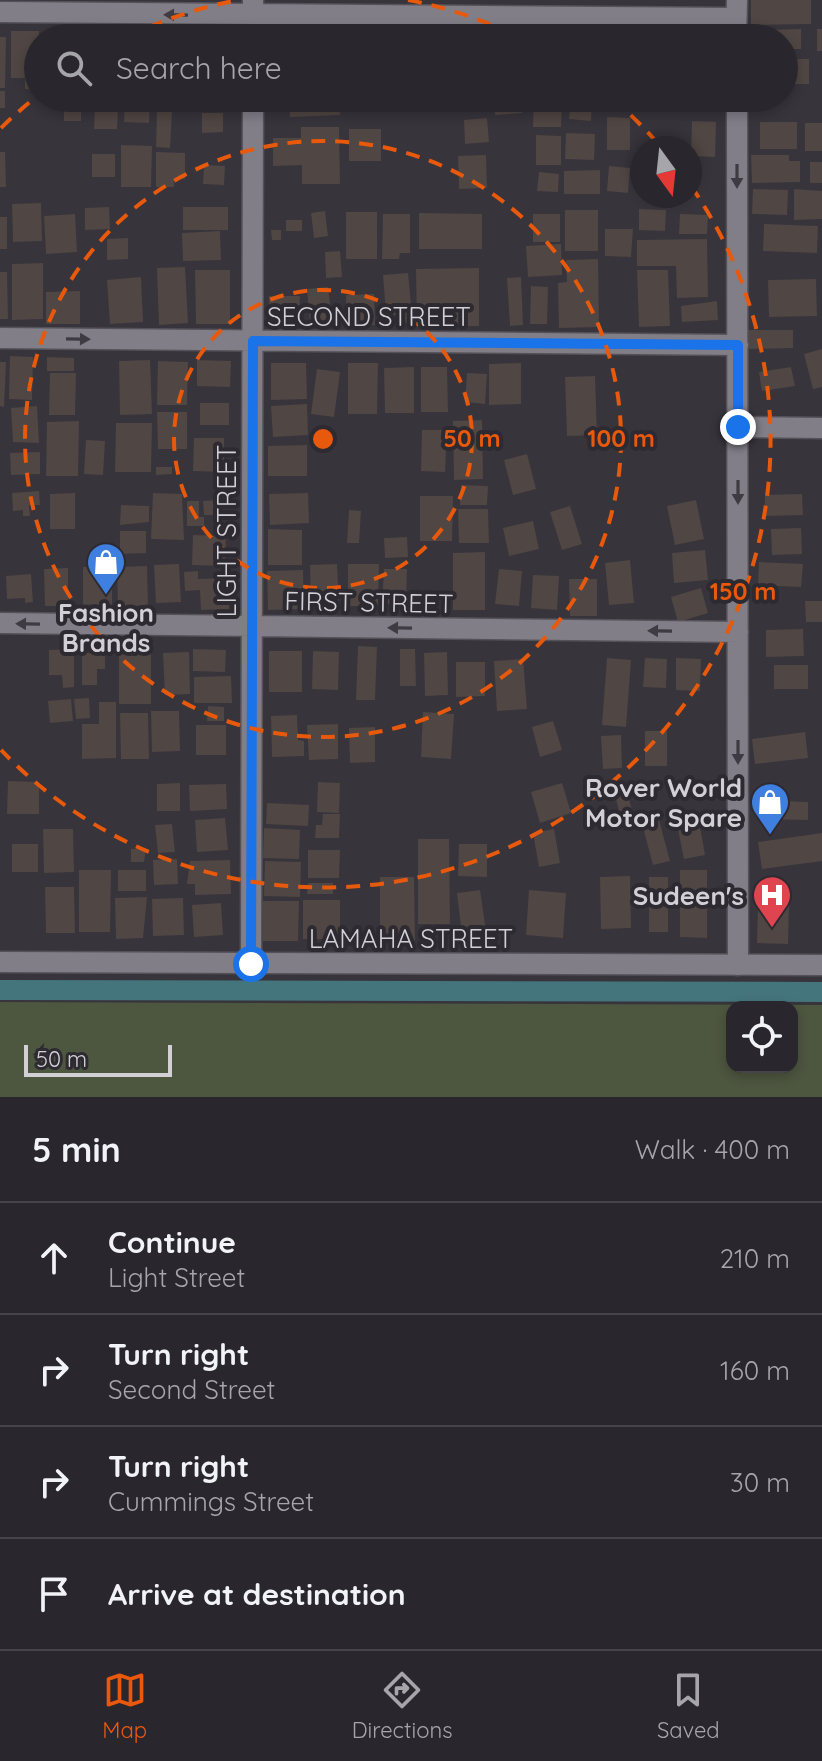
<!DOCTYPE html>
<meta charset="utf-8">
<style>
body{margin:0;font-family:Quicksand,sans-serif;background:#353339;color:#f1f3f6}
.controls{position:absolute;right:24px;bottom:24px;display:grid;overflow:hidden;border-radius:16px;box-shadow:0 4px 12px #0003}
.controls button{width:72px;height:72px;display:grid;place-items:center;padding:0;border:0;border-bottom:2px solid #454449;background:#29272d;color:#f1f3f6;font:40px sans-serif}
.compass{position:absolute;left:630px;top:136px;width:72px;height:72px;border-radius:50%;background:#29272d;box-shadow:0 4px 12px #0003;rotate:165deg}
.scale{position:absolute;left:24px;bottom:20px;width:148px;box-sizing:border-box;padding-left:8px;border:4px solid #d2d0d5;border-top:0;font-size:22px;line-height:28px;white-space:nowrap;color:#d2d0d5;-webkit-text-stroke:6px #2d2a31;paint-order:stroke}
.stop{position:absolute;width:24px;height:24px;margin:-18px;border:6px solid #1a73e8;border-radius:50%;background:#fff}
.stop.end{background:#1a73e8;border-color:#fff;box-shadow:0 2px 8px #0008}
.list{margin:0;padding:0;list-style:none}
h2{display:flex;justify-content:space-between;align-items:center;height:104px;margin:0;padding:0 32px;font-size:34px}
h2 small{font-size:26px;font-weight:400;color:#a5a5aa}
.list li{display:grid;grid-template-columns:52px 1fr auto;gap:24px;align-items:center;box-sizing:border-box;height:112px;padding:0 32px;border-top:2px solid #454449}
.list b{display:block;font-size:30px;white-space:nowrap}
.list p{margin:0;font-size:26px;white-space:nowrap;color:#a5a5aa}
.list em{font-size:26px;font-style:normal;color:#a5a5aa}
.icon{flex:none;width:44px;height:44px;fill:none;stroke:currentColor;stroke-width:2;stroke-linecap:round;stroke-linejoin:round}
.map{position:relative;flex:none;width:822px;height:1097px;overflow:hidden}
.search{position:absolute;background:#29272d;box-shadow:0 4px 12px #0003;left:24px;right:24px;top:24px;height:88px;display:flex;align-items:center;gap:20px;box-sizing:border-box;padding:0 28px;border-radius:44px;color:#a5a5aa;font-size:30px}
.sheet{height:552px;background:#29272d}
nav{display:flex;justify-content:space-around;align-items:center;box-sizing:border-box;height:112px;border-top:2px solid #454449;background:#29272d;font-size:22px;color:#a5a5aa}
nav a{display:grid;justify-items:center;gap:4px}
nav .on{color:#ea580c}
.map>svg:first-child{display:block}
.green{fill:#4d563f;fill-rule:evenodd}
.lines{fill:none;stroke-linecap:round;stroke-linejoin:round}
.canal{stroke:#45757c;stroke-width:20}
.building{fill:#504643}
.minor-casing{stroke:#545258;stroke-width:23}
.tertiary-casing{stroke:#545258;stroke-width:23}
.minor{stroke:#817e87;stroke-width:20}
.tertiary{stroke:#817e87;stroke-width:20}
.oneway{fill:#3e3b42}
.route{stroke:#1a73e8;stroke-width:10}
.ring{fill:none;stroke:#e8590c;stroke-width:4;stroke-dasharray:14 10}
.labels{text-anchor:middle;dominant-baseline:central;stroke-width:8;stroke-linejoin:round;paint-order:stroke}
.street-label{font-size:26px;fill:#d2d0d5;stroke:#2d2a31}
.poi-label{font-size:26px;font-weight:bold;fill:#d2d0d5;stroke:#2d2a31;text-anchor:end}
.centre{fill:#e8590c;stroke:#2d2a31;stroke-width:4}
.ring-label{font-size:24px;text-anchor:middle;font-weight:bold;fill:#e8590c;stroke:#2d2a31;stroke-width:8;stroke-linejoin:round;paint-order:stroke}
</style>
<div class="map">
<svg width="822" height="1097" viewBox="0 0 822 1097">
<rect width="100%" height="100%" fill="#37343c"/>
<path class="green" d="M 0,1002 L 822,1005 L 822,1097 L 0,1097 ZM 732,1007 L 792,1007 L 792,1067 L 732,1067 Z"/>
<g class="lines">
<path class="canal" d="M 0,990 L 822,992"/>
</g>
<path class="building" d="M 751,0 L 811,0 L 811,24 L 751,25 Z
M 801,29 L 801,49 L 784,49 L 784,38 L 762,38 L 761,30 Z
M 817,29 L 822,29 L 822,51 L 817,51 Z
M 11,31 L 39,31 L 38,90 L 25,89 L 25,78 L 11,78 Z
M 162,33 L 181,34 L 180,38 L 162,38 Z
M 0,37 L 6,37 L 5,88 L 0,88 Z
M 784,59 L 809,59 L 809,84 L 784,84 Z
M 0,91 L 5,91 L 5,108 L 0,108 Z
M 125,98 L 150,98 L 149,123 L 124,122 Z
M 159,98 L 182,98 L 182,104 L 159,104 Z
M 290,98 L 340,98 L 340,115 L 290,117 Z
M 455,98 L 493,98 L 493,111 L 456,112 Z
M 494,98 L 521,98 L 522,113 L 495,115 Z
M 534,98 L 562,98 L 561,127 L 533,127 Z
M 571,98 L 592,98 L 591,121 L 569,119 Z
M 640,98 L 656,98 L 657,106 L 641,107 Z
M 81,102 L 81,121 L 64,121 L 64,103 Z
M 95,108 L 118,108 L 117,129 L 94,129 Z
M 157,111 L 172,111 L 170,148 L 156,147 Z
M 202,113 L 223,113 L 223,132 L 202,133 Z
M 607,117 L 630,118 L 630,150 L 607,150 Z
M 487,118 L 489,142 L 465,144 L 464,120 Z
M 692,121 L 716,122 L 715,157 L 691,156 Z
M 760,122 L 797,122 L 797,149 L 760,149 Z
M 805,123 L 822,123 L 822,151 L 805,151 Z
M 301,127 L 339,127 L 340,184 L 302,184 L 302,165 L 273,166 L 273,138 L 301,138 Z
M 349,129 L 381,129 L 381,161 L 349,161 Z
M 566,133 L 595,134 L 594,160 L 565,159 Z
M 536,135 L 561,136 L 561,165 L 536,165 Z
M 121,145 L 152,146 L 151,187 L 121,187 Z
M 0,152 L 5,152 L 6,187 L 0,187 Z
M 156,152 L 185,153 L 185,179 L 174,179 L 174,187 L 156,187 Z
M 92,154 L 115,154 L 115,177 L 92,177 Z
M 486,155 L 487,188 L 459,189 L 458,156 Z
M 751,155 L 789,155 L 789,161 L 800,161 L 800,182 L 752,183 Z
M 810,162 L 822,162 L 822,183 L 810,183 Z
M 204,165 L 225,166 L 224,185 L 203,184 Z
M 609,166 L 630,168 L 628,193 L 607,191 Z
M 600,170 L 600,194 L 564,194 L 564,171 Z
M 539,172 L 559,174 L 558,192 L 537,191 Z
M 753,189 L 788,190 L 787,215 L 752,214 Z
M 794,189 L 822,191 L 822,219 L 794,220 Z
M 41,203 L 42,241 L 13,242 L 12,204 Z
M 109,207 L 110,229 L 85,230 L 85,208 Z
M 183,207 L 228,207 L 228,230 L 183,230 Z
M 639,209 L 666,210 L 665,231 L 639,230 Z
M 565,210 L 598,210 L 598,251 L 565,251 Z
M 325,211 L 328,236 L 314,238 L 311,213 Z
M 346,212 L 377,212 L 377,259 L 346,259 Z
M 419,213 L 482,214 L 482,249 L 419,249 Z
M 75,214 L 77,252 L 46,254 L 44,216 Z
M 383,214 L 410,214 L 410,253 L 400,253 L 399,259 L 382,259 Z
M 533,214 L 560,214 L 560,242 L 533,242 Z
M 680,214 L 708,215 L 707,234 L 679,234 Z
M 0,217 L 7,217 L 7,249 L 0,249 Z
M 286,220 L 302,220 L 302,231 L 286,231 Z
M 764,224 L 818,226 L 817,253 L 763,251 Z
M 605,229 L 633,229 L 631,257 L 605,256 Z
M 271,230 L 281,230 L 281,240 L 272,240 Z
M 220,231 L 221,260 L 183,261 L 182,233 Z
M 128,238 L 128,259 L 107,260 L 107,239 Z
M 707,239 L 708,297 L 677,298 L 676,266 L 637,266 L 637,240 Z
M 561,244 L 562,275 L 528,277 L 526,246 Z
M 340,251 L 342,277 L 326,278 L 325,252 Z
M 598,259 L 599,327 L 559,328 L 558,283 L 567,282 L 566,260 Z
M 43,263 L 43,319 L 12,320 L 12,264 Z
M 185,267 L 188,323 L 159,325 L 157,268 Z
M 479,268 L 479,326 L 417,326 L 416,269 Z
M 195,270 L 230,270 L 230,324 L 196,324 Z
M 637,270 L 668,270 L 670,326 L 639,327 Z
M 0,272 L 7,272 L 8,319 L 0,319 Z
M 408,273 L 412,314 L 410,322 L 406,323 L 404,317 L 386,313 L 383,275 Z
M 141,277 L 143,322 L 110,324 L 107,280 Z
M 521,277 L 523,325 L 510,326 L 507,278 Z
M 816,279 L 817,316 L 769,317 L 768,280 Z
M 531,286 L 548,287 L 547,324 L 530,324 Z
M 328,287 L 332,322 L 310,324 L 307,289 Z
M 80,291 L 80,324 L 46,324 L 46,292 Z
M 374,294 L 375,325 L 347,325 L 346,295 Z
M 269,296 L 300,296 L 299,324 L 269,324 Z
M 717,301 L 718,320 L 682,322 L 681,306 Z
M 748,330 L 793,330 L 793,348 L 749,349 Z
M 822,349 L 822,387 L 813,389 L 804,354 Z
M 10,356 L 33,357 L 32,400 L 9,399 Z
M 47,357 L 74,358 L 74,371 L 47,371 Z
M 150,360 L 152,414 L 120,415 L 119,361 Z
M 197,360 L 231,361 L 230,387 L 197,386 Z
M 158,361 L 188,362 L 187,405 L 157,405 Z
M 0,362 L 6,362 L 4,407 L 0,406 Z
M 271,363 L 306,363 L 307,399 L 271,400 Z
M 348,363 L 378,363 L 377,414 L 348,414 Z
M 521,363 L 521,404 L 489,405 L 489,364 Z
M 414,367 L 414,413 L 385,413 L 384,368 Z
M 421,367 L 447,367 L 448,412 L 421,412 Z
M 791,367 L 795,386 L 762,391 L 759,372 Z
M 317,369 L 340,372 L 334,417 L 311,414 Z
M 50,373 L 76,373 L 75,415 L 49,415 Z
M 467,373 L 487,374 L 485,404 L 465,402 Z
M 595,376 L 597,435 L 567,436 L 565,377 Z
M 200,403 L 229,403 L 229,425 L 200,425 Z
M 307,404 L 308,435 L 273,437 L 271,406 Z
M 37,406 L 39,443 L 13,442 L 11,408 Z
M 157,412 L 187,412 L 187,449 L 158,449 Z
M 482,420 L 483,479 L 454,480 L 453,421 Z
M 79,421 L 78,476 L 46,476 L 47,422 Z
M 116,423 L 152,423 L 151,472 L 115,472 Z
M 422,430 L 447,430 L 445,472 L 421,471 Z
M 194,438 L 224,438 L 224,472 L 193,471 Z
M 86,440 L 105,441 L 103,475 L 84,474 Z
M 307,445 L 307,476 L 268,476 L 268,446 Z
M 40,452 L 40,474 L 11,475 L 10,453 Z
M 527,454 L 536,489 L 513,495 L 504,460 Z
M 156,467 L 172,467 L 172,474 L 156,475 Z
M 461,485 L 488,486 L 487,505 L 460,505 Z
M 39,491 L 40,505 L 29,505 L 30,516 L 23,516 L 23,510 L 13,511 L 12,493 Z
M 75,493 L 75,529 L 50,529 L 50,494 Z
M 153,493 L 182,494 L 184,540 L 151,539 Z
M 308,493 L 309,523 L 270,525 L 269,494 Z
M 802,494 L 803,515 L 765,516 L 765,495 Z
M 420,496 L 453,496 L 452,541 L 420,541 Z
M 221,500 L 222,515 L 204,515 L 203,501 Z
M 696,500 L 704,539 L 675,545 L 667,506 Z
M 187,501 L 199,501 L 199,517 L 204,517 L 204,526 L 187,526 Z
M 121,505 L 149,506 L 149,522 L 120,525 Z
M 570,506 L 582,544 L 562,550 L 550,512 Z
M 458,509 L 488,509 L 489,543 L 459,543 Z
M 349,510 L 361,511 L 359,543 L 347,543 Z
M 533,521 L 539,549 L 509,556 L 503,528 Z
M 801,528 L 802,554 L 772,555 L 771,529 Z
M 268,529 L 302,530 L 302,565 L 268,565 Z
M 120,531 L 146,531 L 146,553 L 120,554 Z
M 193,535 L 226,536 L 225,566 L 192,565 Z
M 407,537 L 408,557 L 385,558 L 384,538 Z
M 705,550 L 708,580 L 674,583 L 672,553 Z
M 485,552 L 485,610 L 453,610 L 453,553 Z
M 630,560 L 634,603 L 609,605 L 605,563 Z
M 759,562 L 803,564 L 801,587 L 758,585 Z
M 179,564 L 181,602 L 156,603 L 154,565 Z
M 337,564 L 339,605 L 311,606 L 310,565 Z
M 348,564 L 379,564 L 378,606 L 348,606 Z
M 147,566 L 148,605 L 118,607 L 117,567 Z
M 83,567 L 112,567 L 112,610 L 97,610 L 97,604 L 83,605 Z
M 68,568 L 68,606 L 45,606 L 44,569 Z
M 384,569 L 407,569 L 406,605 L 382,604 Z
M 499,569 L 522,571 L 519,606 L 495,604 Z
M 303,570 L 304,609 L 268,610 L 267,571 Z
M 198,571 L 198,579 L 228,578 L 229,609 L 201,610 L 200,590 L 185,591 L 184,572 Z
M 31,574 L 33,602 L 25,603 L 25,598 L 7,599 L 6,576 Z
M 533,575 L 559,576 L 557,610 L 531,608 Z
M 569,579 L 597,579 L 597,616 L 570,616 Z
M 701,588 L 708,613 L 678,622 L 671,597 Z
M 805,601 L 822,601 L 822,622 L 806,622 Z
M 803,629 L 804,656 L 766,657 L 766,630 Z
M 358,646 L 377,647 L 375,700 L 356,700 Z
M 119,648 L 151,648 L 151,704 L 119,704 Z
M 74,649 L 74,687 L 63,688 L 62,675 L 49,675 L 49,650 Z
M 193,649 L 226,650 L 225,672 L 193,671 Z
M 400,649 L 415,649 L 416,686 L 400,686 Z
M 269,651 L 302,651 L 302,692 L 269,692 Z
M 313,651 L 339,652 L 338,690 L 312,689 Z
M 189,652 L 190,694 L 165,695 L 163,653 Z
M 447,652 L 448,695 L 425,696 L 424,653 Z
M 82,653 L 105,653 L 105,669 L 97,669 L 97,685 L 82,685 Z
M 607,658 L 631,660 L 626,727 L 602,725 Z
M 645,658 L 667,659 L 666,688 L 643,687 Z
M 676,658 L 701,659 L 700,691 L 676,690 Z
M 523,659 L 527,709 L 497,711 L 494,661 Z
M 456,662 L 485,662 L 485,696 L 456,697 Z
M 774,665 L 808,665 L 808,689 L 774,689 Z
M 231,676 L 232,703 L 194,703 L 194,677 Z
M 89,698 L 90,718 L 76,719 L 74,699 Z
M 71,699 L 73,721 L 50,723 L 48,701 Z
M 99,702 L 116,702 L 116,758 L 82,759 L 82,724 L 99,724 Z
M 208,706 L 224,707 L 224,721 L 207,721 Z
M 151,711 L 179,711 L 180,751 L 152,752 Z
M 423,712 L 454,714 L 451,759 L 421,757 Z
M 120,713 L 148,713 L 149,759 L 121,759 Z
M 297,715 L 298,740 L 304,741 L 304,756 L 272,757 L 271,716 Z
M 553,721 L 562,750 L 540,757 L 532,727 Z
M 338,724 L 338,759 L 309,760 L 307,725 Z
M 196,725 L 226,725 L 226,755 L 196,755 Z
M 375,727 L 375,762 L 350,763 L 349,728 Z
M 645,731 L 667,731 L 667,766 L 645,766 Z
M 805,732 L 808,758 L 755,764 L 752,739 Z
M 621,735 L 622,768 L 603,769 L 601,736 Z
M 8,781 L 39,782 L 39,814 L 7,814 Z
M 318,782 L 340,783 L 339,813 L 317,812 Z
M 180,783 L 180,811 L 157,811 L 157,784 Z
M 562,783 L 571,813 L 540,823 L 531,792 Z
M 226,784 L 227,809 L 190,811 L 189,785 Z
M 627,791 L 634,819 L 622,823 L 615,795 Z
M 759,800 L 808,802 L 808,820 L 758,819 Z
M 267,803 L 309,805 L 308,826 L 266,824 Z
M 697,810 L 705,855 L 684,859 L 675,814 Z
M 323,814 L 340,814 L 339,838 L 315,838 L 316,825 L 322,825 Z
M 658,816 L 670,861 L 653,865 L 641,820 Z
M 225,818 L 228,850 L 197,852 L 195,820 Z
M 172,824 L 175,852 L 158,853 L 155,825 Z
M 264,828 L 300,830 L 299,859 L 263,858 Z
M 43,829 L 73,829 L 74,872 L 44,873 Z
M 554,829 L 560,863 L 539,867 L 533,833 Z
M 822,833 L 822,861 L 762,869 L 758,842 Z
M 418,839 L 449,839 L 450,924 L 418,924 Z
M 12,844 L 38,844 L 38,872 L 12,872 Z
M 459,844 L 487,844 L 487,877 L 458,876 Z
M 146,848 L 144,862 L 131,862 L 131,849 Z
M 308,850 L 340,850 L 339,878 L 308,878 Z
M 177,859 L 178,884 L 154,885 L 153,860 Z
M 230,860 L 231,894 L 195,895 L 195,884 L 187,884 L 190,861 Z
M 265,861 L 301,862 L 300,897 L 264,896 Z
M 79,870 L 111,870 L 110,932 L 79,932 Z
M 118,870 L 146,870 L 146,891 L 118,891 Z
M 680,870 L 707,870 L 707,938 L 680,937 Z
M 630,876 L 631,928 L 601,929 L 600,877 Z
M 380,877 L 414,877 L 415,941 L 380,942 Z
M 649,877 L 668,877 L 668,932 L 649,932 Z
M 308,883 L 333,883 L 333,894 L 307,894 Z
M 45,887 L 74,887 L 75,933 L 46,933 Z
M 480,890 L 486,931 L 462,935 L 457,893 Z
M 529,890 L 566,893 L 563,938 L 526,935 Z
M 147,897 L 143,938 L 116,939 L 115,898 Z
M 183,898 L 184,935 L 153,936 L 152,899 Z
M 303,900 L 340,900 L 340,939 L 303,939 Z
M 263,901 L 299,901 L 298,941 L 263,941 Z
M 221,903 L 223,935 L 194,937 L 192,905 Z
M 758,905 L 789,905 L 788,944 L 757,943 Z"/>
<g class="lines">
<defs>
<path id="minor" d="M 253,0 L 254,38
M 0,12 L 736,18
M 736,38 L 737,0
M 737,98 L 738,965
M 0,338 L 738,345
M 738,427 L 822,428
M 0,623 L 738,632
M 251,964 L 253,98"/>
<path id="tertiary" d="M 0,962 L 822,965"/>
</defs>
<use href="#minor" class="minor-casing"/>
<use href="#tertiary" class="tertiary-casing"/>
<use href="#minor" class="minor"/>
<use href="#tertiary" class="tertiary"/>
</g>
<defs><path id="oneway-solid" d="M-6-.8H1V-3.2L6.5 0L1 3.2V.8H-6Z" transform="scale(2)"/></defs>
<g class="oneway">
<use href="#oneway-solid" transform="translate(176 15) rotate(-179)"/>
<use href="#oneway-solid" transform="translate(737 176) rotate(90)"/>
<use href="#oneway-solid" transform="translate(78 339) rotate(1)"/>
<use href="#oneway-solid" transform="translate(738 492) rotate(90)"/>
<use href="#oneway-solid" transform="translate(28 624) rotate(-179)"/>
<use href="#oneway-solid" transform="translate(400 628) rotate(-179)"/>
<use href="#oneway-solid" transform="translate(660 631) rotate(-179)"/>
<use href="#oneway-solid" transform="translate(738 752) rotate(90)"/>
</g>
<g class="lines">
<path class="route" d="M 251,964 L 253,341 L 738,345 L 738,427"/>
</g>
<g class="ring">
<circle cx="323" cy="439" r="149"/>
<circle cx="323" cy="439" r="298"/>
<path d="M1 128A447 447 0 0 1 36 97M127 37A447 447 0 0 1 238 0M408 0A447 447 0 0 1 519 37M613 99A447 447 0 0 1 660 146M691 186A447 447 0 0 1 1 750"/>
</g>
<defs>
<symbol id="shop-pin" viewBox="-11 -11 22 30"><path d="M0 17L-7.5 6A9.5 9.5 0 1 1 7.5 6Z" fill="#3f7fe0" stroke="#2d2a31"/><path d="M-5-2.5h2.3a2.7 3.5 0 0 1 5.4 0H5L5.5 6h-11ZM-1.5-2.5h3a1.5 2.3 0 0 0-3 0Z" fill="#fff"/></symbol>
<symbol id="hospital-pin" viewBox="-11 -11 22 30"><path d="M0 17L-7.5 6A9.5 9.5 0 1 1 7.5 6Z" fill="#e0444e" stroke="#2d2a31"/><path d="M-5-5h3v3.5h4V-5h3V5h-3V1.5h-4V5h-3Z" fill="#fff"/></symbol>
</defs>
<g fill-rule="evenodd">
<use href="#shop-pin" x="84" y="540" width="44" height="60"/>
<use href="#shop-pin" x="748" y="780" width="44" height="60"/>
<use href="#hospital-pin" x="750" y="873" width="44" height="60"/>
</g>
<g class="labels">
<g class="street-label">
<text x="369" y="316">SECOND STREET</text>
<text transform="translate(226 531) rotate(-90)">LIGHT STREET</text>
<text transform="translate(369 602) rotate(1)">FIRST STREET</text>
<text x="411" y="938">LAMAHA STREET</text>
</g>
<g class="poi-label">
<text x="106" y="612" text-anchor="middle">Fashion<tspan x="106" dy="30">Brands</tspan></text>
<text x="742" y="787">Rover World<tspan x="742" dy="30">Motor Spare</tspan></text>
<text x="744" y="895">Sudeen's</text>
</g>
</g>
<circle cx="323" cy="439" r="12" class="centre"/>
<g class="ring-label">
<text x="472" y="447">50 m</text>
<text x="621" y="447">100 m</text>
<text x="743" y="600">150 m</text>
</g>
</svg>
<div class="controls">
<button><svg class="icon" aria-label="locate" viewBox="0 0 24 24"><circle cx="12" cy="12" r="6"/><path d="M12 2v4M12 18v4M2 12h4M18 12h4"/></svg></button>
</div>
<svg class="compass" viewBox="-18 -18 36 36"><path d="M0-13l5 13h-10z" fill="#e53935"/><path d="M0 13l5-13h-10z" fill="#a5a5aa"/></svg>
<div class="scale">50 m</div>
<div class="stop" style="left:251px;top:964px"></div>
<div class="stop end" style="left:738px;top:427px"></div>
<div class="search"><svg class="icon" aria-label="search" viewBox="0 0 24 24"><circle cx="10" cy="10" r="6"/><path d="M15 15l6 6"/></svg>Search here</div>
</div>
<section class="sheet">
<h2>5 min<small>Walk · 400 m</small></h2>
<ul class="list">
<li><svg class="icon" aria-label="ahead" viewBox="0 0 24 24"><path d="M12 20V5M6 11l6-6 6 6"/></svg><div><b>Continue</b><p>Light Street</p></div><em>210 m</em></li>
<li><svg class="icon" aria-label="right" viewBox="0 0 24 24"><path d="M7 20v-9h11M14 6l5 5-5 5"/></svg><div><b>Turn right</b><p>Second Street</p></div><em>160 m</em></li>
<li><svg class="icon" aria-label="right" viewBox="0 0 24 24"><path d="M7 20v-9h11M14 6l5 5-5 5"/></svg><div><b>Turn right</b><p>Cummings Street</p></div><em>30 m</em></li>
<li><svg class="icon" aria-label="arrive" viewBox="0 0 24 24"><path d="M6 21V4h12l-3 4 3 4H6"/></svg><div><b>Arrive at destination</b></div></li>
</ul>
</section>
<nav>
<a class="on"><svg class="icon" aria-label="map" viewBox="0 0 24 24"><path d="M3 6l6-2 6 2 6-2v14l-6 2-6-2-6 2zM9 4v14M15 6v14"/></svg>Map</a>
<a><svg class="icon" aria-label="directions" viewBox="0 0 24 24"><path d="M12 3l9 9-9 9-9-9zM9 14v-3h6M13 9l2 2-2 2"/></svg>Directions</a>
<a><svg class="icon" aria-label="saved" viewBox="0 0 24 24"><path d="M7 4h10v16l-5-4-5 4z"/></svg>Saved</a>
</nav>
